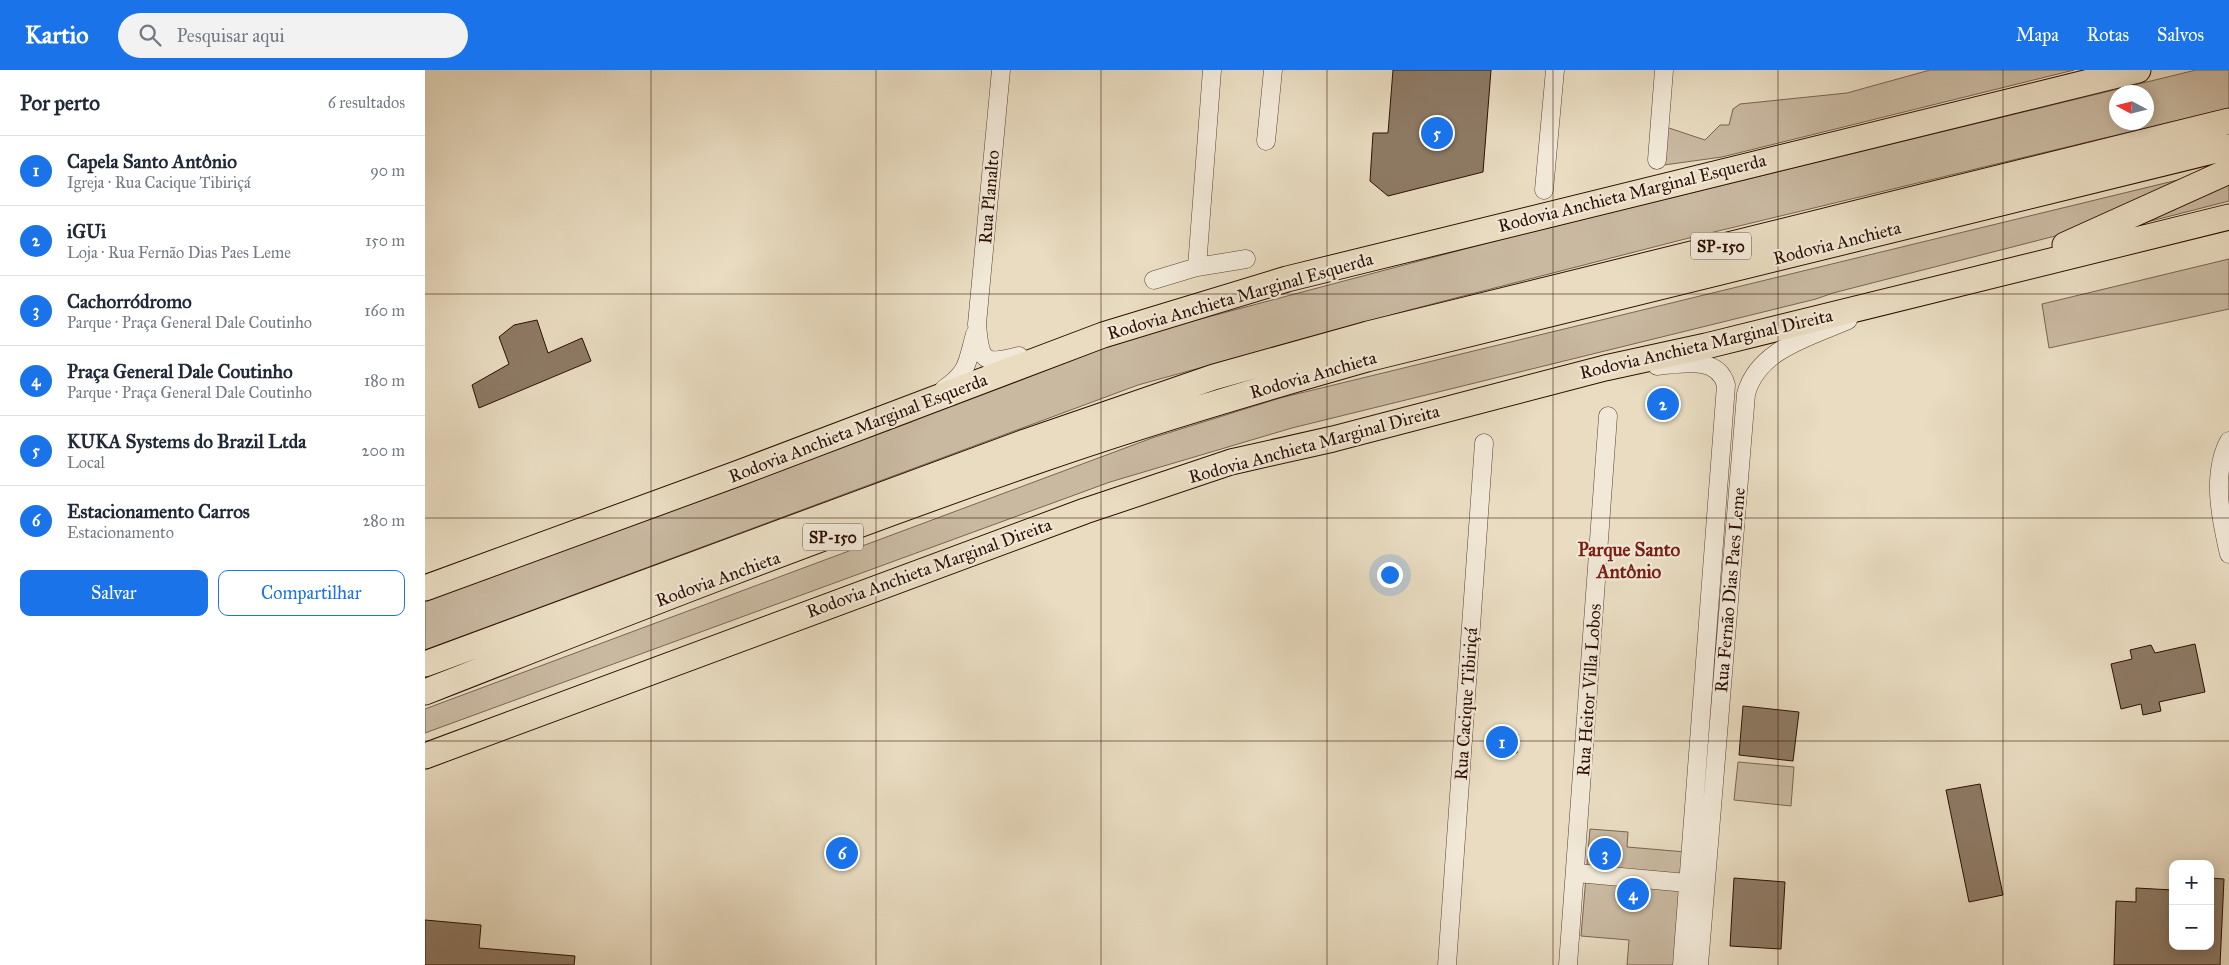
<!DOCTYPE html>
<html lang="pt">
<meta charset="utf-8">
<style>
body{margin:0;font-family:"IM FELL Great Primer",serif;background:#f2f2f3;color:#1f2937}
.controls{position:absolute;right:15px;bottom:15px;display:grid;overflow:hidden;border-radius:10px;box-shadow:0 2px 12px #0003}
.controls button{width:45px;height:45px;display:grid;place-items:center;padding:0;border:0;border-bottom:1px solid #e0e1e3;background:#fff;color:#1f2937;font:25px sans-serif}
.compass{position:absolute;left:1684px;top:15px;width:45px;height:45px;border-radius:50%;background:#fff;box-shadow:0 2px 12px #0003;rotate:277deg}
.you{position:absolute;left:964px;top:504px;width:18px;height:18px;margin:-12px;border:4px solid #fff;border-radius:50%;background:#1a73e8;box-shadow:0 0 0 8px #1a73e833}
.badge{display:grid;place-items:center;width:32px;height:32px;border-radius:50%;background:#1a73e8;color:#fff;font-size:16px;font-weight:700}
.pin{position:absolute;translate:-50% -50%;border:2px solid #fff;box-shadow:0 1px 5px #0006}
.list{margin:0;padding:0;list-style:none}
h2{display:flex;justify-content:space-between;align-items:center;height:65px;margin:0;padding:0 20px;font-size:21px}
h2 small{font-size:16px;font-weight:400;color:#747a83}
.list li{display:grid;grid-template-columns:32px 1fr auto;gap:15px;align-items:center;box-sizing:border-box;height:70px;padding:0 20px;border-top:1px solid #e0e1e3}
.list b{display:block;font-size:19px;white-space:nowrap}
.list p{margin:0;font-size:16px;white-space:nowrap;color:#747a83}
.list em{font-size:16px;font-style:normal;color:#747a83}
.actions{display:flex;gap:10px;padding:15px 20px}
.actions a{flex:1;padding:11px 0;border:1px solid #1a73e8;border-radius:10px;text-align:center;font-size:18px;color:#1a73e8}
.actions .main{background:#1a73e8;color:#fff}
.icon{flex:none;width:28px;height:28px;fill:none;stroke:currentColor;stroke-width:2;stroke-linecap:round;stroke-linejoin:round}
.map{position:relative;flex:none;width:1804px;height:895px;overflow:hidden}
header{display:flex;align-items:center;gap:30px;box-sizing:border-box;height:70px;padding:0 25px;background:#1a73e8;color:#fff}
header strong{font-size:24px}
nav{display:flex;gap:28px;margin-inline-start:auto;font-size:18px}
.search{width:350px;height:45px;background:#f2f2f3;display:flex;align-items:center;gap:12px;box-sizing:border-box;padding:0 18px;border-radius:28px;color:#747a83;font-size:19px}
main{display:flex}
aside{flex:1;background:#fff}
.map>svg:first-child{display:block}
.green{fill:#c9b9a1;stroke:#7a6452;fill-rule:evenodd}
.building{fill:#8e7a65;stroke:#2c0f02}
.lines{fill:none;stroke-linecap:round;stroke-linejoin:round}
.minor-casing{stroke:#5b4232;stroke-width:19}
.highway-casing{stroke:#2c0f02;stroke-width:27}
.minor{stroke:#f1e8d7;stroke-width:18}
.highway{stroke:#e9dcc1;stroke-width:25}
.grid{fill:none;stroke:#2c0f02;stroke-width:1;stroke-opacity:0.55}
.labels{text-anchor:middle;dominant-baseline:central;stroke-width:4.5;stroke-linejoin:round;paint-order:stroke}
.shield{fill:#f1e8d7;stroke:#675042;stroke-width:1}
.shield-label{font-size:16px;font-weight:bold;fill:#2c0f02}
.street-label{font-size:18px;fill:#2c0f02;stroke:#f1e8d7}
.neighbourhood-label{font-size:19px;font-weight:bold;fill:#7a1f14;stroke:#f1e8d7}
</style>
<header>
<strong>Kartio</strong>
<div class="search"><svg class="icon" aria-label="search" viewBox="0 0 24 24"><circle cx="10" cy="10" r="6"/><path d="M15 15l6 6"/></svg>Pesquisar aqui</div>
<nav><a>Mapa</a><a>Rotas</a><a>Salvos</a></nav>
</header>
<main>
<aside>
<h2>Por perto<small>6 resultados</small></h2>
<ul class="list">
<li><span class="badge">1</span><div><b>Capela Santo Antônio</b><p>Igreja · Rua Cacique Tibiriçá</p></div><em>90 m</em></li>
<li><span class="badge">2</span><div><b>iGUi</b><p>Loja · Rua Fernão Dias Paes Leme</p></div><em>150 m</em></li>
<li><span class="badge">3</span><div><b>Cachorródromo</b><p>Parque · Praça General Dale Coutinho</p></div><em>160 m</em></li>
<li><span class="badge">4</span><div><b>Praça General Dale Coutinho</b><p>Parque · Praça General Dale Coutinho</p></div><em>180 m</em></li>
<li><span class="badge">5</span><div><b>KUKA Systems do Brazil Ltda</b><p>Local</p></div><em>200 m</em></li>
<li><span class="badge">6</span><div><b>Estacionamento Carros</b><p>Estacionamento</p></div><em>280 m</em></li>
</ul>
<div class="actions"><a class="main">Salvar</a><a>Compartilhar</a></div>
</aside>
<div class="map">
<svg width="1804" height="895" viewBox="0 0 1804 895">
<rect width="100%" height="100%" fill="#e9dcc1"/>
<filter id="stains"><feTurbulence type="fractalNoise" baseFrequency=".004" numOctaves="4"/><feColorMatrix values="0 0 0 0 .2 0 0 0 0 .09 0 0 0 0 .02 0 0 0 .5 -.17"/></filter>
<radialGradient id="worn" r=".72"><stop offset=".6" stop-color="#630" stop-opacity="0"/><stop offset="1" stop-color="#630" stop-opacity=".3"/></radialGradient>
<path class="green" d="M 1505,0 L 1649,0 L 1297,87 L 1239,95 L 1241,57 L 1280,70 L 1295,55 L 1304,55 L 1308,39 L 1315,34 L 1422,23 Z
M 1771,0 L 1804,0 L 1804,38 L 1260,169 L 984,240 L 713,315 L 0,580 L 0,530 L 486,352 L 496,346 L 532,334 L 635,293 L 730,261 L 1085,167 ZM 1692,22 L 1722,22 L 1722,52 L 1692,52 Z
M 1765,107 L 1673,155 L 1408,223 L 1391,229 L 867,358 L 685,412 L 0,663 L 0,639 L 727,368 L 855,328 Z
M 1804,111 L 1804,131 L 1718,153 Z
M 1804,189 L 1804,239 L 1624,278 L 1617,234 Z
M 1313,692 L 1369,697 L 1366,736 L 1309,730 Z
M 1165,759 L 1203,762 L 1202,777 L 1261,782 L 1251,895 L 1202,895 L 1204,870 L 1156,866 Z"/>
<path class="building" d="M 968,0 L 1066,0 L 1058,102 L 963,126 L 945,111 L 948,63 L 963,63 Z
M 112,250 L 123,283 L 157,268 L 166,291 L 54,338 L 47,315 L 84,294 L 74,267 L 89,255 Z
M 1770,574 L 1780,622 L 1734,632 L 1736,641 L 1718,645 L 1716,634 L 1696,639 L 1686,594 L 1707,589 L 1705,580 L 1726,575 L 1730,583 Z
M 1318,636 L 1374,642 L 1368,691 L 1314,685 Z
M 1065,662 L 1093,664 L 1092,683 L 1064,681 Z
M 1555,714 L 1578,825 L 1544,832 L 1521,720 Z
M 1309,808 L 1360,812 L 1356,879 L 1305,876 Z
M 1785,808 L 1799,809 L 1795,895 L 1689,895 L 1691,831 L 1711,832 L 1711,818 L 1748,820 L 1748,876 L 1785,876 Z
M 0,850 L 56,855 L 54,878 L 150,886 L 149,895 L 0,895 Z"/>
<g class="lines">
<defs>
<path id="minor" d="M 576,0 L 552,254 C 555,290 557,296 594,286
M 841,71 L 848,0
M 1232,90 L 1239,0
M 1119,120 L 1130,0
M 772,197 L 787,0
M 729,210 L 772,197 L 821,189
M 1232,296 C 1256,294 1293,285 1301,315 L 1257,895
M 519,319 C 544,302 542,292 550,264
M 1804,371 C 1786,404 1796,450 1804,484
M 1152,803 L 1273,814
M 1022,895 L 1059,373
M 1143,895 L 1183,346
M 1274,895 L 1321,324 C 1333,279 1385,267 1423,250"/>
<path id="highway" d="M 1640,175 L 1804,101
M 0,518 L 314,403 L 678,265 L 862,209 L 1713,0
M 0,594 L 600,372 L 789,307 L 943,264 L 1804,51
M 0,622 C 201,543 402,464 606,393 C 717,354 829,321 942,289 L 1804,77
M 0,686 L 660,441 L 806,392 L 908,369 L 1180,298 L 1281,276 L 1804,147"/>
</defs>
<use href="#minor" class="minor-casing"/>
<use href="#highway" class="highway-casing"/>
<use href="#minor" class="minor"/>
<use href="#highway" class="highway"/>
</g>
<path class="grid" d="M 226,0 L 226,895M 451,0 L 451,895M 676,0 L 676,895M 902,0 L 902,895M 1128,0 L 1128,895M 1353,0 L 1353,895M 1578,0 L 1578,895M 0,224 L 1804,224M 0,448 L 1804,448M 0,671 L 1804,671"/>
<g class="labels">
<g class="shield">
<rect x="1266" y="162.5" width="60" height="27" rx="4"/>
<rect x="378" y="453.5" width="60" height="27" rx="4"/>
</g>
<g class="shield-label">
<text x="1296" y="176">SP-150</text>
<text x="408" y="467">SP-150</text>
</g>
<g class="street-label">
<text transform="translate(1207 123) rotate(-14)">Rodovia Anchieta Marginal Esquerda</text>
<text transform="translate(564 127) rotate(-85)">Rua Planalto</text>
<text transform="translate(1412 173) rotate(-14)">Rodovia Anchieta</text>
<text transform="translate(815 226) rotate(-16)">Rodovia Anchieta Marginal Esquerda</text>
<text transform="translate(1281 274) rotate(-13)">Rodovia Anchieta Marginal Direita</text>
<text transform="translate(888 305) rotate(-16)">Rodovia Anchieta</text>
<text transform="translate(433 358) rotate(-21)">Rodovia Anchieta Marginal Esquerda</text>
<text transform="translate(889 374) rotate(-15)">Rodovia Anchieta Marginal Direita</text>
<text transform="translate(504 498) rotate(-20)">Rodovia Anchieta Marginal Direita</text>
<text transform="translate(293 509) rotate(-20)">Rodovia Anchieta</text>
<text transform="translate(1305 520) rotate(-85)">Rua Fernão Dias Paes Leme</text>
<text transform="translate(1164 620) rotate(-86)">Rua Heitor Villa Lobos</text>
<text transform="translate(1041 634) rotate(-86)">Rua Cacique Tibiriçá</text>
</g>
<g class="neighbourhood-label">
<text x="1204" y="479">Parque Santo<tspan x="1204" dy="22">Antônio</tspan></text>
</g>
</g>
<rect width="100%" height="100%" filter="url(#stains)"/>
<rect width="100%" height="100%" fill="url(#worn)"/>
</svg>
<div class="controls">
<button>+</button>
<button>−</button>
</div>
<svg class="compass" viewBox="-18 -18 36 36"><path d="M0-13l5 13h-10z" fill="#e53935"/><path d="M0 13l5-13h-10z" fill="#747a83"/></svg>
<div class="you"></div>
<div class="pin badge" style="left:1077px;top:672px">1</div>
<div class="pin badge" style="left:1238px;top:334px">2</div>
<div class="pin badge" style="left:1180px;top:784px">3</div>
<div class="pin badge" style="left:1208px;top:824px">4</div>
<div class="pin badge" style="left:1012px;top:63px">5</div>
<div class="pin badge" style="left:417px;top:783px">6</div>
</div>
</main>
